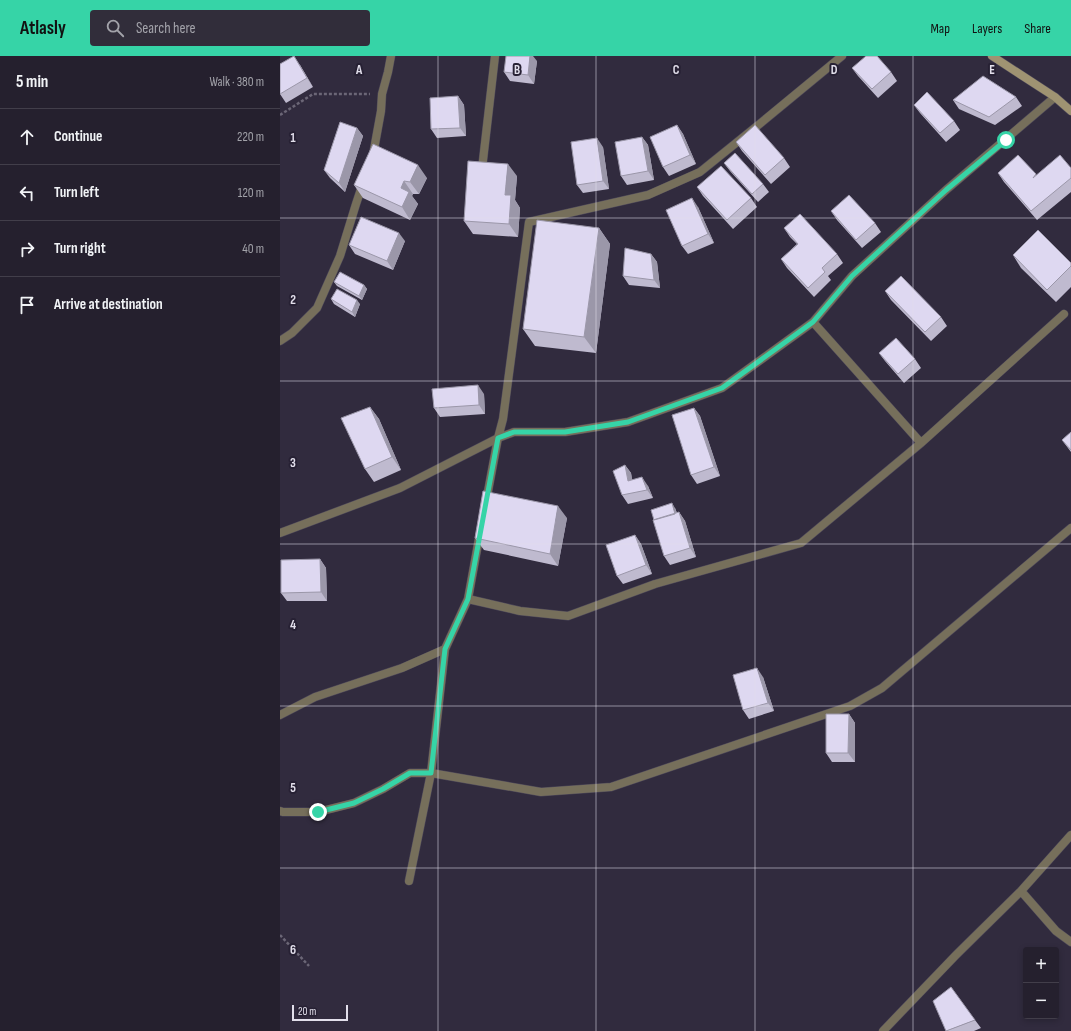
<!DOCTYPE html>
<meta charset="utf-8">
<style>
body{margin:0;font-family:"Sofia Sans Condensed",sans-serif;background:#312d3a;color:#f1f3f6}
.controls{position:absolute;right:12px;bottom:12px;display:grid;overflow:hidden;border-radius:4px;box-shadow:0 2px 6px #0003}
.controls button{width:36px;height:36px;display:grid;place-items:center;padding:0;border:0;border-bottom:1px solid #423e4a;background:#25202e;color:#f1f3f6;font:20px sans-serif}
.scale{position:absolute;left:12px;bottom:10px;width:56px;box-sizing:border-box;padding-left:4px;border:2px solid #e2dfeb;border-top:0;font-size:11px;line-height:14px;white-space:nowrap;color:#e2dfeb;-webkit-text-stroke:3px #272134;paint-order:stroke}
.stop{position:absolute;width:12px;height:12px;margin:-9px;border:3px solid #36d4a7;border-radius:50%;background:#fff}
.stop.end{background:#36d4a7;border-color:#fff;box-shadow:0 1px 4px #0008}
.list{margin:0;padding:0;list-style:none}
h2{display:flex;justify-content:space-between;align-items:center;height:52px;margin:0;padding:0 16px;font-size:17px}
h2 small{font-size:13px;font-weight:400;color:#a3a3aa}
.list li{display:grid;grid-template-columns:26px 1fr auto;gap:12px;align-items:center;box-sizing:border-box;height:56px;padding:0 16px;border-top:1px solid #423e4a}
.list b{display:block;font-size:15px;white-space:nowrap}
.list em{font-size:13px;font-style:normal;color:#a3a3aa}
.icon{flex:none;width:22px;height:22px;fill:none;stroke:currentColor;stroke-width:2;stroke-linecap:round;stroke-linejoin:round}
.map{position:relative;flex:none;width:791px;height:975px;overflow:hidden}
header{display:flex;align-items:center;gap:24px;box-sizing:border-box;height:56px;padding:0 20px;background:#36d4a7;color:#111}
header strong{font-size:19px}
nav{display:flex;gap:22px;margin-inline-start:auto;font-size:14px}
.search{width:280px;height:36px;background:#312d3a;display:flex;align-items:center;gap:10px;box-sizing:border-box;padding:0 14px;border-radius:4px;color:#a3a3aa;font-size:15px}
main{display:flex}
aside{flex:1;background:#25202e}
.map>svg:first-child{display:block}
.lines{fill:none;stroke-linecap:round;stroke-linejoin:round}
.street-casing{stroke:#4d485a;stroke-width:9}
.secondary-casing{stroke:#4d485a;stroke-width:9}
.path{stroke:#6b6676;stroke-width:2.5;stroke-dasharray:3 2;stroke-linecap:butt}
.street{stroke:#766f5b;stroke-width:8}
.secondary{stroke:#9f9372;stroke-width:8}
.wall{fill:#bfbacf}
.shaded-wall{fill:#9b97a9}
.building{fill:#ded8f1;stroke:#9b97a9}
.route{stroke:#36d4a7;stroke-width:5}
.grid{fill:none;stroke:#e2dfeb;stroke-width:1;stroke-opacity:0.55}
.grid-label{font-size:13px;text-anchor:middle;font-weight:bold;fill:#e2dfeb;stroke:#272134;stroke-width:4;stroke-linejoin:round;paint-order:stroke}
</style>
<header>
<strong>Atlasly</strong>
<div class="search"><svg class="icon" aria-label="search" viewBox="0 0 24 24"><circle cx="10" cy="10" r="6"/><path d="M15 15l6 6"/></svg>Search here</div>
<nav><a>Map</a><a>Layers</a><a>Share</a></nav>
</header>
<main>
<aside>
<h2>5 min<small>Walk · 380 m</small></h2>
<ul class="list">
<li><svg class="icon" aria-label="ahead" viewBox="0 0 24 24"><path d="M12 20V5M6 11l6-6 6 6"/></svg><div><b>Continue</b></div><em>220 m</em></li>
<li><svg class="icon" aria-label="left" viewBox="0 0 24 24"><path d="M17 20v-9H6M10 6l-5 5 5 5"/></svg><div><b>Turn left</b></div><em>120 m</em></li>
<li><svg class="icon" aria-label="right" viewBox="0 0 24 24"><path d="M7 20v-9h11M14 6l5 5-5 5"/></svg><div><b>Turn right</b></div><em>40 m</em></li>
<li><svg class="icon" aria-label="arrive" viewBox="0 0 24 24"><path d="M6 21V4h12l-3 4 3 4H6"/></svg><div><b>Arrive at destination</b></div></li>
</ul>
</aside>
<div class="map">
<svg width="791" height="975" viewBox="0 0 791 975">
<rect width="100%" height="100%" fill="#312b3e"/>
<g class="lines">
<defs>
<path id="street" d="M 93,99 L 101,55 L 102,38 L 108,16 L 111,0
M 202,113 L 215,0
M 533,266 L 641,387
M 0,285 L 12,277 L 37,252 L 60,200 L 76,148 L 83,127
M 206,446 L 218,382 L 223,363 L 249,166 L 368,139 L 420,116 L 482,66 L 562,0
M 0,477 L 120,432 L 218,382 L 234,376 L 285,376 L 348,366 L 442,332 L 533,266 L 572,220 L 666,134 L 775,41
M 188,543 L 240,555 L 288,560 L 375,528 L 521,487 L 641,387 L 784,258
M 0,659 L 35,641 L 122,612 L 165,593
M 0,755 L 3,756 L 38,756 L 74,747 L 103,733 L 130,717 L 151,717 L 261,736 L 331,731 L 570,650 L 602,632 L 791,472
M 129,825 L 151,717 L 165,593 L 188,543 L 200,477
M 741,835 L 776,875 L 791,886
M 603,975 L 676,899 L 741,835 L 791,779"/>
<path id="secondary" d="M 712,0 L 775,41 L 791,55"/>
</defs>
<use href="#street" class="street-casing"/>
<use href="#secondary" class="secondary-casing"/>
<path class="path" d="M 0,59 L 33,38 L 90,38
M 0,879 L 29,910"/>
<use href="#street" class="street"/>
<use href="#secondary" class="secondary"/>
</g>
<path class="wall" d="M 257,5 L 254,28 L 230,25 L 224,16 Z
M 0,8 L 20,9 L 33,31 L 6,47 L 0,38 Z
M 572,12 L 611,16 L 617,25 L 598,42 L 578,20 Z
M 178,40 L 184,49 L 186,80 L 157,82 L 151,73 Z
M 736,41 L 742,50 L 715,69 L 679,53 L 673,44 Z
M 634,49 L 674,65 L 680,74 L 666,86 L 640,57 Z
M 397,69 L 403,78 L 416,108 L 389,120 L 383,111 Z
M 77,72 L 83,80 L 65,136 L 50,122 L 44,114 Z
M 362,81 L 368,89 L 374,124 L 347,129 L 341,120 Z
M 456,86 L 504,102 L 510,111 L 491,128 L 462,95 Z
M 323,91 L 329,133 L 303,137 L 297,129 Z
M 444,107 L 483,128 L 489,136 L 478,146 L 450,115 Z
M 791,112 L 791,136 L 757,164 L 724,126 L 718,117 L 756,119 Z
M 237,120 L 235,144 L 240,152 L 238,181 L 193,178 L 184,165 Z
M 147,122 L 139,138 L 133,138 L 132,140 L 138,148 L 130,164 L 83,142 L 74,129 Z
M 417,131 L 471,142 L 477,151 L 453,173 L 423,140 Z
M 418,151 L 434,187 L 408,198 L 402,190 Z
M 551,155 L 595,167 L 601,176 L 582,192 L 557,164 Z
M 319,172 L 330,188 L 316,297 L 255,290 L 243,273 Z
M 504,172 L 557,198 L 563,207 L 548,220 L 551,224 L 534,241 L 507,212 L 501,203 L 517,188 L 510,181 Z
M 125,185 L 113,214 L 75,198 L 69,189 Z
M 371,198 L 377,206 L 380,232 L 349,229 L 343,220 Z
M 733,199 L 791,207 L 791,231 L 776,246 L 741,212 Z
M 54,226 L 84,229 L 87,233 L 82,244 L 57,230 Z
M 605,235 L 661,261 L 667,270 L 651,285 L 611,244 Z
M 51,243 L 80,248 L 75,261 L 54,248 Z
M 599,297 L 635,303 L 641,312 L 624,327 L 605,305 Z
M 204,338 L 205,358 L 160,361 L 154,352 Z
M 90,351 L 99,363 L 121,414 L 94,426 L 85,413 Z
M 414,352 L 420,360 L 440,420 L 417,428 L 411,419 Z
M 791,376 L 791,396 L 782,384 Z
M 345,409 L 351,417 L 352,424 L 368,430 L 373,442 L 348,448 L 342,439 Z
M 395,452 L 397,457 L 399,456 L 405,465 L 416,501 L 390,509 L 384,500 Z
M 287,462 L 278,510 L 204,494 L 195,482 Z
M 355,479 L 361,488 L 372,518 L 343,528 L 337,520 Z
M 40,503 L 46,512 L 47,545 L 7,545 L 1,537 Z
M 483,621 L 494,655 L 469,663 L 463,654 Z
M 569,658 L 575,667 L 575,706 L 552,706 L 546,697 Z
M 695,964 L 701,972 L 694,975 L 666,975 Z"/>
<path class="shaded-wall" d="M 14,0 L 20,9 L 33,31 L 27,22 Z
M 250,0 L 253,0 L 257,5 L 254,28 L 248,19 Z
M 178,40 L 184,49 L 186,80 L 180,72 Z
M 397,69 L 403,78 L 416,108 L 410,99 Z
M 77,72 L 83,80 L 65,136 L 59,127 Z
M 362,81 L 368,89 L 374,124 L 368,115 Z
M 317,82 L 323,91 L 329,133 L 323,125 Z
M 228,108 L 237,120 L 235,144 L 240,152 L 238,181 L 229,168 L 225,139 Z
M 138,109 L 147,122 L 139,138 L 130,126 Z
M 124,125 L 133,138 L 132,140 L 138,148 L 130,164 L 122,151 L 121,132 Z
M 412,142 L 418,151 L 434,187 L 428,178 Z
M 319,172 L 330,188 L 316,297 L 304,281 Z
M 119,177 L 125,185 L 113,214 L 107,205 Z
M 371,198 L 377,206 L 380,232 L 374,224 Z
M 84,229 L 87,233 L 82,244 L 79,240 Z
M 77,244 L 80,248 L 75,261 L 72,256 Z
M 198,329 L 204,338 L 205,358 L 199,349 Z
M 90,351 L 99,363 L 121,414 L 112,401 Z
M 414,352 L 420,360 L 440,420 L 434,411 Z
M 345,409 L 351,417 L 354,433 L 348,425 Z
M 362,421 L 368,430 L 373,442 L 367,434 Z
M 392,447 L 395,452 L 400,466 L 397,462 Z
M 278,450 L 287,462 L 278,510 L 270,498 Z
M 399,456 L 405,465 L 416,501 L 410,492 Z
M 355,479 L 361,488 L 372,518 L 366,509 Z
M 40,503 L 46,512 L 47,545 L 41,536 Z
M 477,612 L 483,621 L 494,655 L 488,647 Z
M 569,658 L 575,667 L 575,706 L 568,697 Z"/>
<path class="building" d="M 14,0 L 27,22 L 0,38 L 0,8 Z
M 226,0 L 250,0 L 248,19 L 224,16 Z
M 586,0 L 597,0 L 611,16 L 592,33 L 572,12 Z
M 703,20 L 736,41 L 709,61 L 673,44 Z
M 647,36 L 674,65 L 660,77 L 634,49 Z
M 178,40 L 180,72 L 151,73 L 150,42 Z
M 60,66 L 77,72 L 59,127 L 44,114 Z
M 397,69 L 410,99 L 383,111 L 370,81 Z
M 475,69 L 504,102 L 485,119 L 456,86 Z
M 362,81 L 368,115 L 341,120 L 335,86 Z
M 317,82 L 323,125 L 297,129 L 291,86 Z
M 93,88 L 138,109 L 130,126 L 124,125 L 121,132 L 129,136 L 122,151 L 74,129 Z
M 455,97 L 483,128 L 472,138 L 444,107 Z
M 738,99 L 756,118 L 753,122 L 780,99 L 791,112 L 791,122 L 751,155 L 718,117 Z
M 188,105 L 228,108 L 225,139 L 231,139 L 229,168 L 184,165 Z
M 441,110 L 471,142 L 447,164 L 417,131 Z
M 569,139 L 595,167 L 576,184 L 551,155 Z
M 412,142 L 428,178 L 402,190 L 386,154 Z
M 520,158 L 557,198 L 542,212 L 545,216 L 528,232 L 501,203 L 518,188 L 504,172 Z
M 81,161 L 119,177 L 107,205 L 69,189 Z
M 257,164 L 319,172 L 304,281 L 243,273 Z
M 758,174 L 791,207 L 791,210 L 767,234 L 733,199 Z
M 345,192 L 371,198 L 374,224 L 343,220 Z
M 60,216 L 84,229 L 79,240 L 54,226 Z
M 621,220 L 661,261 L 645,276 L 605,235 Z
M 57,233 L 77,244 L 72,256 L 51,243 Z
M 616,282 L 635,303 L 618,318 L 599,297 Z
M 198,329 L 199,349 L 154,352 L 152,333 Z
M 90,351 L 112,401 L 85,413 L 61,362 Z
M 414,352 L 434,411 L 411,419 L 392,359 Z
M 791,376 L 791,394 L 782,384 Z
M 345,409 L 348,425 L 362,421 L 367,434 L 342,439 L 333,415 Z
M 203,435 L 278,450 L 270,498 L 195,482 Z
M 392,447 L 395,458 L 374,464 L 371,454 Z
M 399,456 L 410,492 L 384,500 L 373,464 Z
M 355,479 L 366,509 L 337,520 L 326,489 Z
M 40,503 L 41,536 L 1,537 L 1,504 Z
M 477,612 L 488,647 L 463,654 L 453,619 Z
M 546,658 L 569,658 L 568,697 L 546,697 Z
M 671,931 L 695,964 L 666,975 L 653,945 Z"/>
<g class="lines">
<path class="route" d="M 38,756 L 74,747 L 103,733 L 130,717 L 151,717 L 165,593 L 188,543 L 218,382 L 234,376 L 285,376 L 348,366 L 442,332 L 533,266 L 572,220 L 666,134 L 726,84"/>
</g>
<path class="grid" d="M 158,0 L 158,975M 316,0 L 316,975M 475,0 L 475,975M 633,0 L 633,975M 0,162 L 791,162M 0,325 L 791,325M 0,488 L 791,488M 0,650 L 791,650M 0,812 L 791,812"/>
<g class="grid-label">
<text x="79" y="18">A</text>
<text x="237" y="18">B</text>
<text x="396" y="18">C</text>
<text x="554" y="18">D</text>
<text x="712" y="18">E</text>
<text x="13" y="86">1</text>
<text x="13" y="248">2</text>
<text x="13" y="411">3</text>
<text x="13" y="573">4</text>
<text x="13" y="736">5</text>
<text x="13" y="898">6</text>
</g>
</svg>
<div class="controls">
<button>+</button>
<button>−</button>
</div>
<div class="scale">20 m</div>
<div class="stop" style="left:726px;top:84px"></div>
<div class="stop end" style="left:38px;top:756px"></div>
</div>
</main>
